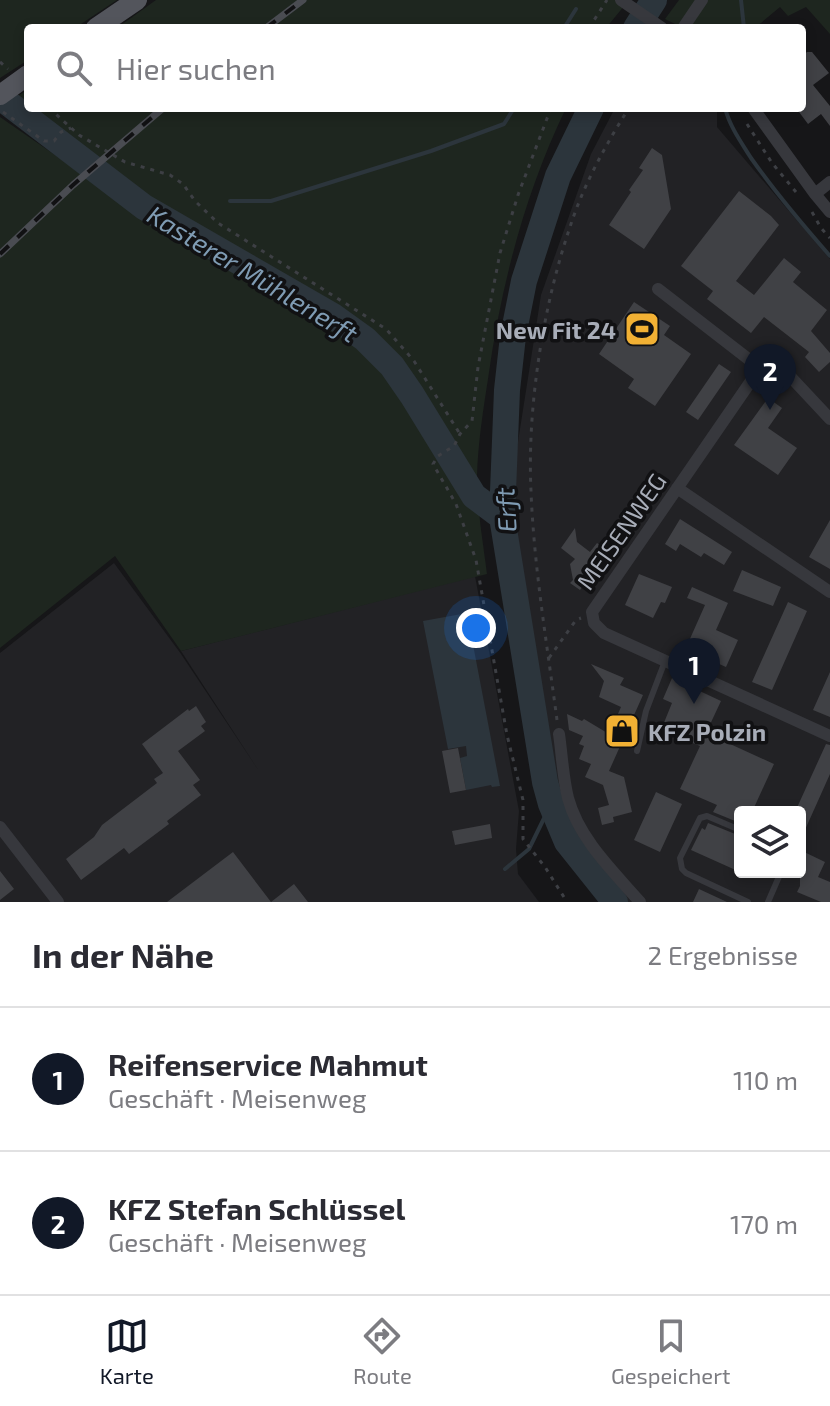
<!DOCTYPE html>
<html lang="de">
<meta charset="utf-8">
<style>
body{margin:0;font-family:"Exo 2",sans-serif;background:#f7f7f7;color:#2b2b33}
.controls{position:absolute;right:24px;bottom:24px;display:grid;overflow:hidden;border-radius:8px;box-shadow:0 4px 12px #0003}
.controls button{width:72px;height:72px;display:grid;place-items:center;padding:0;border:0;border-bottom:2px solid #e1e1e2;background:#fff;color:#2b2b33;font:40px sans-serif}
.you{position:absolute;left:476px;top:628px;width:28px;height:28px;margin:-20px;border:6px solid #fff;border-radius:50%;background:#1a73e8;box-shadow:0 0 0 12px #1a73e833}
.badge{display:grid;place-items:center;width:52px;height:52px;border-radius:50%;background:#111827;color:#fff;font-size:26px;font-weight:700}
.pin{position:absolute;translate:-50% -66px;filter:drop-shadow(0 2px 4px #0008)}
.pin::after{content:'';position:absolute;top:42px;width:28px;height:24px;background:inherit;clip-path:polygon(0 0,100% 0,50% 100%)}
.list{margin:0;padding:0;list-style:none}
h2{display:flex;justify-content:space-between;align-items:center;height:104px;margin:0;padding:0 32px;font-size:34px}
h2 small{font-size:26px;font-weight:400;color:#7c7c81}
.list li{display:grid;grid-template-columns:52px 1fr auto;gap:24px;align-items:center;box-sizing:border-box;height:144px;padding:0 32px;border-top:2px solid #e1e1e2}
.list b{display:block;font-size:30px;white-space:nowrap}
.list p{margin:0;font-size:26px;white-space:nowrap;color:#7c7c81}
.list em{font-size:26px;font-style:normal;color:#7c7c81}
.icon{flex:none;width:44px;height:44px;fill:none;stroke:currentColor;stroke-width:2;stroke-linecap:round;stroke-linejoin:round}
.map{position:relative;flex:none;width:830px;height:902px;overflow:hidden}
.search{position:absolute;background:#fff;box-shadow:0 4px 12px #0003;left:24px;right:24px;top:24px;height:88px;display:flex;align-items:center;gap:20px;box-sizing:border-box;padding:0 28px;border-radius:8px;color:#7c7c81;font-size:30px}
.sheet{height:392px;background:#fff}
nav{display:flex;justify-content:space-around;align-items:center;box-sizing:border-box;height:112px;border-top:2px solid #e1e1e2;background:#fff;font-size:22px;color:#7c7c81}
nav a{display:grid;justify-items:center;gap:4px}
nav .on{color:#111827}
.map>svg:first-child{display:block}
.built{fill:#222225;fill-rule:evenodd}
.green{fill:#1e261f}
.water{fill:#2c353c}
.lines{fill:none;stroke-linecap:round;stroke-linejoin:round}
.stream{stroke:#2c353c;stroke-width:4}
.river{stroke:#2c353c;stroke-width:26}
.building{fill:#404145}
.path{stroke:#3d3f44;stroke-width:3;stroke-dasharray:4 6;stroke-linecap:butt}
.service{stroke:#37383d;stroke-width:6}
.minor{stroke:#37383d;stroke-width:12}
.primary{stroke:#53555c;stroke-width:20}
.rail-casing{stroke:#4a4c52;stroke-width:7}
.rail{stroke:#111113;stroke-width:4;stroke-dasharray:12;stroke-linecap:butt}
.primary-bridge{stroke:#53555c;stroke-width:20}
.labels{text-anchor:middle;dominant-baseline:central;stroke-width:7;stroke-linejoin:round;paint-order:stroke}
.poi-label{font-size:24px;font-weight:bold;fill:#a8adb8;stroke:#111113;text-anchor:end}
.street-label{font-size:24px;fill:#a8adb8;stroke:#111113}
.water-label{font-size:26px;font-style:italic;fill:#7f9bb3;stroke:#111113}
</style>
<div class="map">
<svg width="830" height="902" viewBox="0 0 830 902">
<rect width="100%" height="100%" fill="#161618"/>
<path class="built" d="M 615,108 L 717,108 L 717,127 L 830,259 L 830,902 L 622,902 L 574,834 L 557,800 L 529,650 L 513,502 L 517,448 L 541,295 L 591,154 ZM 740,812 L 800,812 L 800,872 L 740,872 Z
M 114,563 L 181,654 L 259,771 L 181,651 L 475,576 L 519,811 L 516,849 L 518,874 L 539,902 L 0,902 L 0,653 Z"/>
<path class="green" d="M 0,0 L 117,0 L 75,28 L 28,28 L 28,60 L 0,78 Z
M 156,0 L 629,0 L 606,28 L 117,28 Z
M 679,0 L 830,0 L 830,34 L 806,7 L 788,16 L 780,7 L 755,28 L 683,28 L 665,19 Z
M 28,89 L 28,108 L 566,108 C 525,193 501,285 488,379 C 483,411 478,443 477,476 C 477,509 483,542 487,574 L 181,651 L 115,556 L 0,648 L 0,117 L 136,211 L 311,322 L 145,203 L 11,101 Z"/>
<path class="water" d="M 467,613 L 500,786 L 492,787 L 491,785 L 466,790 L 460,758 L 467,756 L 466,746 L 448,749 L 423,621 Z"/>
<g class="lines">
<path class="stream" d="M 741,0 L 744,28
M 564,28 L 576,9
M 725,108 C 730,127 741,142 751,158 C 775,192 802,224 830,256
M 230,201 L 271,201 L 431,151 L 504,124 L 514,108
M 505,869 L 529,849 L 551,804"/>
<path class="river" d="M 636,28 L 654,0
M 0,97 L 144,207 L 333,316 L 365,339 L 392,366 L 412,395 L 474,496 L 502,517
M 591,108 L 558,176 L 524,281 L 513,336 L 507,390 L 502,517 L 545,782 L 551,804 L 567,842 L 615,902"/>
</g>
<path class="building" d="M 807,52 L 812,52 L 829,73 L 813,85 L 830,106 L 830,126 L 821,114 L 808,124 L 796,108 L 802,108 L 802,56 Z
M 652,148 L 662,155 L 671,209 L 644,249 L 609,225 L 631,192 L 629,190 L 643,170 L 639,168 Z
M 739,191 L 771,216 L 779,225 L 736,281 L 754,295 L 784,258 L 801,272 L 793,282 L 827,310 L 811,331 L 830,353 L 830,362 L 819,372 L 805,357 L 809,352 L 764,317 L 751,333 L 707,299 L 713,291 L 681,266 Z
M 634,302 L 670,326 L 664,335 L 691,354 L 655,406 L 628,388 L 634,379 L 599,354 Z
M 719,364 L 731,372 L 698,420 L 686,412 Z
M 768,398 L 782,408 L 768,428 L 797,448 L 778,475 L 734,445 Z
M 680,519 L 732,552 L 724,565 L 704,553 L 701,557 L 680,544 L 676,551 L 665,544 Z
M 830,520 L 830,569 L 809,557 Z
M 575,528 L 577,542 L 590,552 L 597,543 L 608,551 L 580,590 L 570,583 L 573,580 L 570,564 L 575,559 L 561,548 Z
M 742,570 L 781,587 L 773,606 L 733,591 Z
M 639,574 L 672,587 L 665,603 L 661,602 L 653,618 L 625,605 Z
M 692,587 L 728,603 L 716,630 L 738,640 L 726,667 L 703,657 L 707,650 L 689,641 L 705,605 L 687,598 Z
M 788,602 L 807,611 L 772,690 L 752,682 Z
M 591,664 L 624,678 L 620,685 L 643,695 L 609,771 L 624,777 L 632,812 L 613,817 L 614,822 L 602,825 L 598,808 L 609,805 L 603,785 L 585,777 L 591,764 L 579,759 L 584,746 L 579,744 L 583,736 L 569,730 L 567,714 L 582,721 L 584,719 L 609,734 L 621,707 L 599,697 L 604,681 Z
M 830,672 L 830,717 L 813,710 Z
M 672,678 L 721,701 L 706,733 L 774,764 L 752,812 L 740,812 L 740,823 L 713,812 L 717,805 L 680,789 L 700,746 L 661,730 L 672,703 L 663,699 Z
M 196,706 L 206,722 L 201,726 L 205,731 L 178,751 L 200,780 L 193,785 L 201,795 L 167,821 L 169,824 L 129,854 L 124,848 L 81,880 L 66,859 L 94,837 L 102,825 L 157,783 L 154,779 L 163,773 L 142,744 L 188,709 L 189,711 Z
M 826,744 L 830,745 L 830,774 L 800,841 L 800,812 L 795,812 Z
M 458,748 L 466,790 L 450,793 L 442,751 Z
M 656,792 L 682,804 L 660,852 L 634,840 Z
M 708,823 L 740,836 L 740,872 L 691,850 L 702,828 L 705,830 Z
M 490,824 L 492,838 L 455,845 L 452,831 Z
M 800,850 L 825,862 L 818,877 L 830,882 L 830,902 L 821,902 L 797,892 L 800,886 Z
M 233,852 L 271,902 L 294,884 L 308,902 L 167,902 Z
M 0,871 L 14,889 L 0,900 Z
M 699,889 L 727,902 L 693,902 Z"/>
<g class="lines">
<path class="path" d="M 589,28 L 607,0
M 0,62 L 8,69
M 49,108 L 79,135 L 125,162 L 170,175 L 183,184 L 195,201 L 218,223 L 386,329 L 414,361 L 460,434
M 551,108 L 518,195 L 500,253 L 478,367 L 472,421 L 460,434 L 454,446 L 438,456 L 433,464 L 456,504 L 476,560 L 507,735 L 523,800 L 523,839 L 545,867 L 567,902
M 3,112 L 44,141 L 54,141 L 61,132 L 71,128
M 747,124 L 772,163 L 796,192
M 812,212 L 821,228 L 830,238
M 549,658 L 576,620 L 581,618
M 557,720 C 547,644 534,568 531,491 C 527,408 543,306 570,227 C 583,186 606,144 629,108"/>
<path class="service" d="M 637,751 L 646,711 L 665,661
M 740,830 L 707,816 L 700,818 L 680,858 L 682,869 L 686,873 L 748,902
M 768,902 L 781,872"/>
<path class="minor" d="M 621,0 L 662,28
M 683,28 L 702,0
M 753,108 L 815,194 L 830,212
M 815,194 L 830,182
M 658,289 L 760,368 L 787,373 L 830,419
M 760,368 L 592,612 L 594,623 L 604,633 L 830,736
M 677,488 L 830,592
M 559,734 C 562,755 563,778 568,798 C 579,839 613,871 640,902
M 0,827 L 58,902"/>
<path class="primary" d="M 96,28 L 137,0"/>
<defs>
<path id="rail" d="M 266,28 L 303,0
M 0,254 L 73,185 L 163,108"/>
</defs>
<use href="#rail" class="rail-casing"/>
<use href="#rail" class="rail"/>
<path class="primary-bridge" d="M 0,95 L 28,75"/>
</g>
<defs>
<symbol id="stadium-square" viewBox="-11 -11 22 22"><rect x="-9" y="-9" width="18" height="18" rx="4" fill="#f2b134" stroke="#111113"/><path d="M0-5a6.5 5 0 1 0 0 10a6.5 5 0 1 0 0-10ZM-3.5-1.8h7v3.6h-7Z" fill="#111"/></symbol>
<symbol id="shop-square" viewBox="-11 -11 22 22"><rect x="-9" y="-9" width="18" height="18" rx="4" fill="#f2b134" stroke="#111113"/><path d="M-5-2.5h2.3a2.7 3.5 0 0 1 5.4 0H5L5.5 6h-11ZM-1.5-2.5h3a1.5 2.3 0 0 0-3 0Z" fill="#111"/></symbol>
</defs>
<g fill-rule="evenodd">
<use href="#stadium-square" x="622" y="309" width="40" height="40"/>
<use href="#shop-square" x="602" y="711" width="40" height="40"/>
</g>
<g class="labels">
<g class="poi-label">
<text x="616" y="329">New Fit 24</text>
<text x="648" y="731" text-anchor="start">KFZ Polzin</text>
</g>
<g class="street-label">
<text transform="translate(621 531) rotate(-55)">MEISENWEG</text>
</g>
<g class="water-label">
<text transform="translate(253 273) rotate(31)">Kasterer Mühlenerft</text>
<text transform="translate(505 510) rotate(-93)">Erft</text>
</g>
</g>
</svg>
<div class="controls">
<button><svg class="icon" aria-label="layers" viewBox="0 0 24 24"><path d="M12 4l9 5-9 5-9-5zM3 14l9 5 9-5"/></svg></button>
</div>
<div class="you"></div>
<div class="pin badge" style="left:694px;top:704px">1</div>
<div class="pin badge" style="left:770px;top:410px">2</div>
<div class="search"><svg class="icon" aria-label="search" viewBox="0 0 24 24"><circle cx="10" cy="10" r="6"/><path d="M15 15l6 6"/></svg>Hier suchen</div>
</div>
<section class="sheet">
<h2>In der Nähe<small>2 Ergebnisse</small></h2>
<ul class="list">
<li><span class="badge">1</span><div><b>Reifenservice Mahmut</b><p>Geschäft · Meisenweg</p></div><em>110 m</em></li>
<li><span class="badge">2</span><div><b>KFZ Stefan Schlüssel</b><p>Geschäft · Meisenweg</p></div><em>170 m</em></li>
</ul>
</section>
<nav>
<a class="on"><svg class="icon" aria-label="map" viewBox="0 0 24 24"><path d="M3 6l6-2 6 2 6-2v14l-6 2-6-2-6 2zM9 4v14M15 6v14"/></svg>Karte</a>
<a><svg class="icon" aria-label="directions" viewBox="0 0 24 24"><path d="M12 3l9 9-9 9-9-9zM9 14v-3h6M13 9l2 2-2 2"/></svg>Route</a>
<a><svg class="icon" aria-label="saved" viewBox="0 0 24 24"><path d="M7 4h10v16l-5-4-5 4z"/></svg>Gespeichert</a>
</nav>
